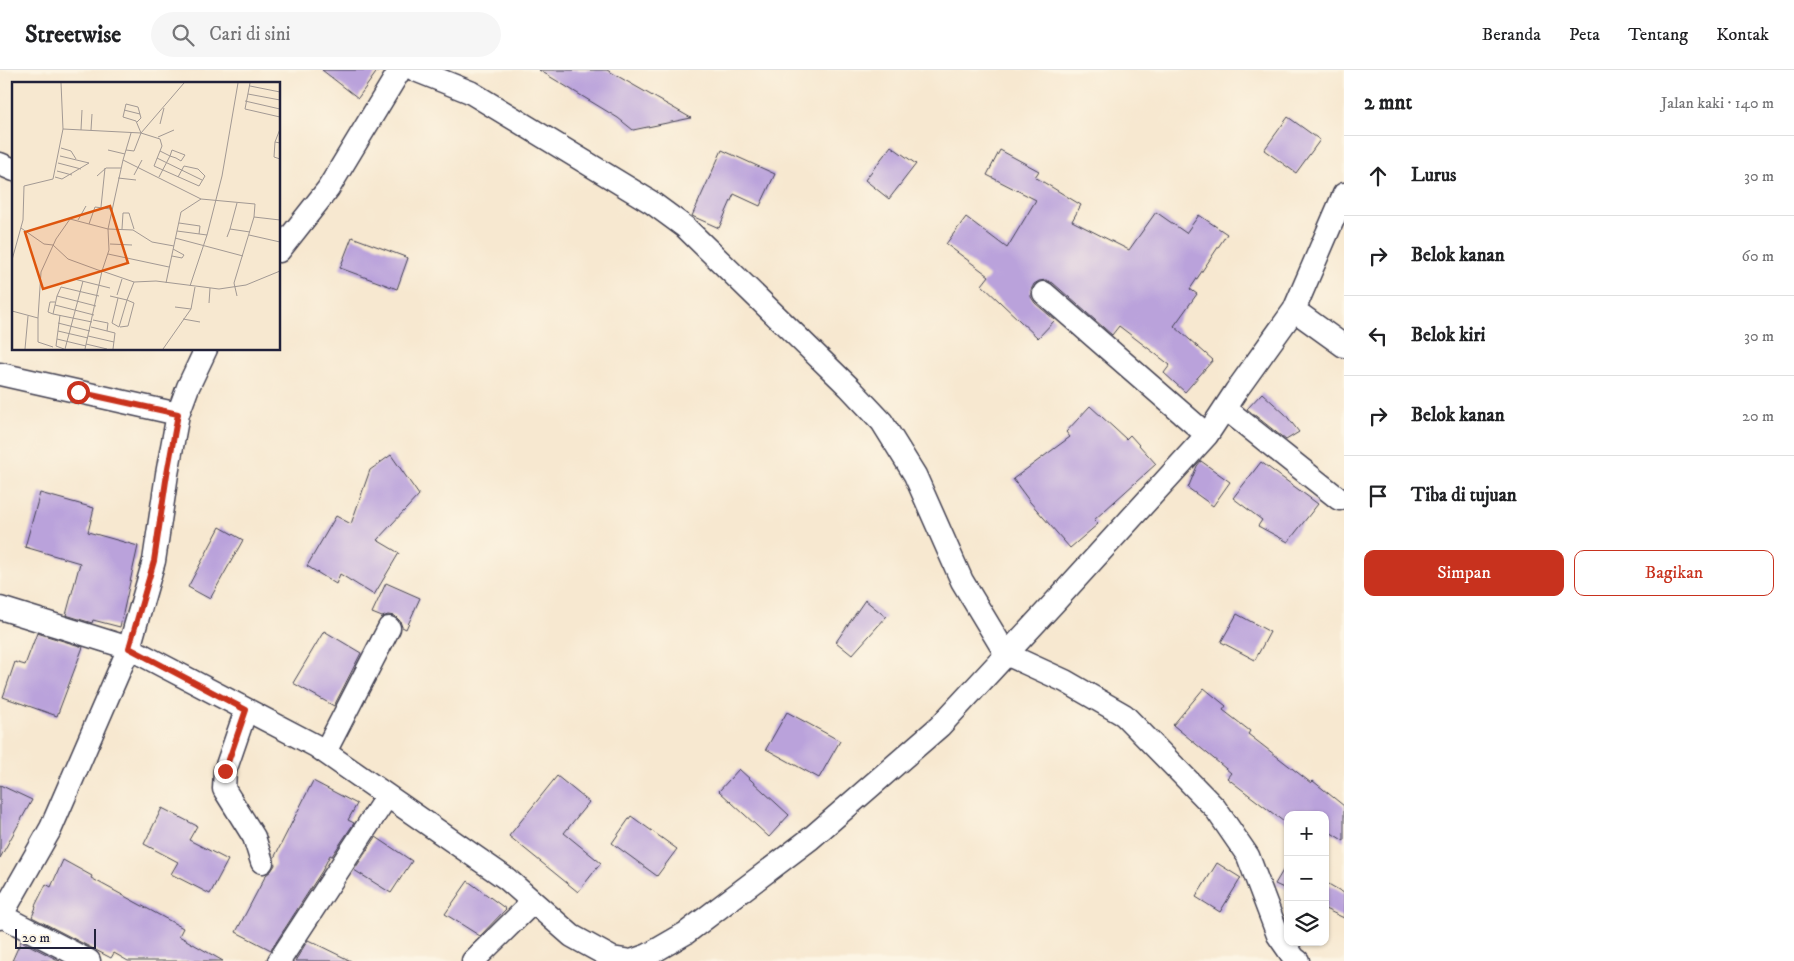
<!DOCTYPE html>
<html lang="id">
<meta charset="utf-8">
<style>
body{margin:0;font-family:"IM FELL DW Pica",serif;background:#f6f6f6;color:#202124}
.controls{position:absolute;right:15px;bottom:15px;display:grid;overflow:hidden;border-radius:10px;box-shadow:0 1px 4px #0004}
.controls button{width:45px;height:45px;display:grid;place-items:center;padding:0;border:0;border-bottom:1px solid #e0e0e0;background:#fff;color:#202124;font:25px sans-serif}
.scale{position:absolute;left:15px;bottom:12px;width:81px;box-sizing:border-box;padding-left:5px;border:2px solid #22223b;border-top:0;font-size:14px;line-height:18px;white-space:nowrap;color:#22223b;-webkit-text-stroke:4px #fcf5e5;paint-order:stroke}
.stop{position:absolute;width:15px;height:15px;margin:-11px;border:4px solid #c8321e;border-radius:50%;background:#fff}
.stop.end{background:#c8321e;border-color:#fff;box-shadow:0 1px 5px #0008}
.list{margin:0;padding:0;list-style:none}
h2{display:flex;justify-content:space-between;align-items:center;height:65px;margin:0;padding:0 20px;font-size:21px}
h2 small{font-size:16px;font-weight:400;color:#757577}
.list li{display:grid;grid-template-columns:32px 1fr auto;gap:15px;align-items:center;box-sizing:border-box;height:80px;padding:0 20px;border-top:1px solid #e0e0e0}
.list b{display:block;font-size:19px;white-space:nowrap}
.list em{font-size:16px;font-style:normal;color:#757577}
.actions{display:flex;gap:10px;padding:15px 20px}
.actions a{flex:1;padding:11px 0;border:1px solid #c8321e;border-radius:10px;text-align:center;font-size:18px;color:#c8321e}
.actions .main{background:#c8321e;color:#fff}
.icon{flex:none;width:28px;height:28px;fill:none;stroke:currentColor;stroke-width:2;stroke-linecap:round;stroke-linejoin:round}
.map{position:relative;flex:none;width:1344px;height:891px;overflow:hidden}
header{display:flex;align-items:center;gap:30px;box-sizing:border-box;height:70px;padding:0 25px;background:#fff;border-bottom:1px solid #e0e0e0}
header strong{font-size:24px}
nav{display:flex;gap:28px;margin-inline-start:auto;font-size:18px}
.search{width:350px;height:45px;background:#f6f6f6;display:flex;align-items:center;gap:12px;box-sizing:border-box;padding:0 18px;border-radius:28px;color:#757577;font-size:19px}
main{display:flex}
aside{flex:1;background:#fff}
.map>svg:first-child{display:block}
.building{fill:#baa2db}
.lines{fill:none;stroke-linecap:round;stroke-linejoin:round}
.street-casing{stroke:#424051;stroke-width:25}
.street{stroke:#fff;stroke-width:22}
.route{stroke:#c8321e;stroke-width:6}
.inset-road{fill:none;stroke:#a29994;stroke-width:1}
.view{fill:#de560e;fill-opacity:0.15;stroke:#de560e;stroke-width:2.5}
.inset-edge{fill:none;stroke:#22223b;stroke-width:2.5}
</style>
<header>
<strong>Streetwise</strong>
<div class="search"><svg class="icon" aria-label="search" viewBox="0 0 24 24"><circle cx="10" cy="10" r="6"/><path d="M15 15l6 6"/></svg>Cari di sini</div>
<nav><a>Beranda</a><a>Peta</a><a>Tentang</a><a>Kontak</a></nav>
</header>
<main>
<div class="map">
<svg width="1344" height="891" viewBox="0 0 1344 891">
<rect width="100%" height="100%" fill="#fcf5e5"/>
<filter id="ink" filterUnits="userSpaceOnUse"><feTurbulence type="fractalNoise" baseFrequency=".02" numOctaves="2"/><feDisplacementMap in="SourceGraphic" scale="10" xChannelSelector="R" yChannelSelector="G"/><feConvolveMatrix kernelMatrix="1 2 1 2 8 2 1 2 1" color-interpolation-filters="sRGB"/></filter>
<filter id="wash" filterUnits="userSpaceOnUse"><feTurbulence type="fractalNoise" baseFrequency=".0096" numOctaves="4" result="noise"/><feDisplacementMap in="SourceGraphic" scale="20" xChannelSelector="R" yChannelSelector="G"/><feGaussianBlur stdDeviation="1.12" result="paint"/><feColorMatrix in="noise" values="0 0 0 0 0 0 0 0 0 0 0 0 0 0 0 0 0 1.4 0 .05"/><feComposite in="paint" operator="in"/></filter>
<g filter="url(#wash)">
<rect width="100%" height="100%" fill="#f7e8d0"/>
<g id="blocks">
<path class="building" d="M 322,0 L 378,0 L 358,28 Z
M 539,0 L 607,0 L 691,48 L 633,60 L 618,48 Z
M 1288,47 L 1320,70 L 1296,103 L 1264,80 Z
M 891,76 L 916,94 L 889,129 L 865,110 Z
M 722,80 L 775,104 L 760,136 L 734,124 L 719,158 L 692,146 Z
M 1000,80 L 1039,101 L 1035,107 L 1081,135 L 1072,151 L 1129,180 L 1156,142 L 1186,163 L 1199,145 L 1227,164 L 1190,219 L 1197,224 L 1174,256 L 1213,290 L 1185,322 L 1164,303 L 1170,295 L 1119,256 L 1112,265 L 1053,213 L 1046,210 L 1039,211 L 1034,214 L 1031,220 L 1031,227 L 1035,233 L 1055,250 L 1038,268 L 982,215 L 989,206 L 946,174 L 966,147 L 1007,178 L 1036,130 L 987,105 Z
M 352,167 L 408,188 L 397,219 L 340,198 Z
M 1262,323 L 1285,344 L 1299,362 L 1286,370 L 1247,339 Z
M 1090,336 L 1126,369 L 1130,365 L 1156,394 L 1094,450 L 1098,454 L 1070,478 L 1030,432 L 1013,409 L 1070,367 L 1066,362 Z
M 391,385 L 419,425 L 377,470 L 399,483 L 374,525 L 340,504 L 336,514 L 307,496 L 336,446 L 351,454 L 370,400 Z
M 1201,391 L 1230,412 L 1213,436 L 1188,418 L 1197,396 Z
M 1261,392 L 1318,434 L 1288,472 L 1258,456 L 1262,450 L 1233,428 Z
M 40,423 L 94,438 L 88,462 L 138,476 L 120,557 L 93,550 L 92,553 L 66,545 L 80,493 L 25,477 Z
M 220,457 L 243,470 L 210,529 L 188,517 Z
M 386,513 L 420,528 L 406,559 L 402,557 L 400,551 L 395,546 L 388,545 L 382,547 L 372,543 Z
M 865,530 L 886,547 L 852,585 L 836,572 Z
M 1237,544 L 1270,562 L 1255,590 L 1221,572 Z
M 324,561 L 361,583 L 334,636 L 293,613 Z
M 37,563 L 83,577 L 57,646 L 3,627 L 15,592 L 25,595 Z
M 1204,618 L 1226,636 L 1223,640 L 1250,661 L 1248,664 L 1311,713 L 1313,711 L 1344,736 L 1344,771 L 1325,759 L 1325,745 L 1288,745 L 1288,755 L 1227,708 L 1231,703 L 1173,655 Z
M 787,642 L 840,671 L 819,708 L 766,679 Z
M 739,699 L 789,745 L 769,767 L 719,721 Z
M 557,706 L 589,732 L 564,763 L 601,793 L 578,822 L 509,766 Z
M 313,711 L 357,734 L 348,750 L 354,753 L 332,786 L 330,785 L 322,801 L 271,880 L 236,862 L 266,805 L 271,801 L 275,795 L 274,788 Z
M 0,715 L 32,730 L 0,788 Z
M 162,738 L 197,756 L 189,770 L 228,790 L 210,824 L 171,804 L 178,792 L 144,774 Z
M 631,746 L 677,779 L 657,806 L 612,773 Z
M 376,767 L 412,791 L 391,823 L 354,800 Z
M 63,790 L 92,806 L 91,808 L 183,858 L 179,866 L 223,891 L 128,891 L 114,883 L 111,888 L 32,847 L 36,837 L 35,836 L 46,814 L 51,817 Z
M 1288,792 L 1288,820 L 1275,814 Z
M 1217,793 L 1241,808 L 1220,842 L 1196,827 Z
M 468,811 L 506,839 L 480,866 L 445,844 Z
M 1325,812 L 1344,823 L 1344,848 L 1325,839 Z
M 308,870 L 351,891 L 295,891 Z
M 21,871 L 60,891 L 12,891 Z"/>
</g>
</g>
<g filter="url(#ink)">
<use href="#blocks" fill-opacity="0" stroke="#424051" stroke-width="1"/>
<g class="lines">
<defs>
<path id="street" d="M 415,0 L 470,22 L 651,132 L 685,157 L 849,317 L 882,352 L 915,405 L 962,511 L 1006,584 L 1065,611 L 1124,645 L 1215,738 L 1248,786 L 1278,865 L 1294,888 L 1298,891
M 0,94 L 14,100
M 279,181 L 328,119 L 400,0
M 1044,223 L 1207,365
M 1294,240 L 1344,276
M 0,304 L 178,344
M 1226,339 L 1339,429
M 0,538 L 129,578 L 154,491 L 167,404 L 178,344 L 188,317 L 206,279
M 246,640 L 225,701 L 224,719 L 254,767 L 262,792
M 325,682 L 389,558
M 2,846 L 89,891
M 0,848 L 51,758 L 129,578 L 316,676 L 507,809 L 572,866 L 612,888 L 631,891 L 648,885 L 686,863 L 810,769 L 940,656 L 1053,534 L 1207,365 L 1236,321 L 1294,240 L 1344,124
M 279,891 L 387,726
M 473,891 L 533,832"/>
</defs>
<use href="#street" class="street-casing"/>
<use href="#street" class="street"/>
</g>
</g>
<g class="lines" filter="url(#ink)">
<path class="route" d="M 78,322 L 178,344 L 167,404 L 154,491 L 129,578 L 246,640 L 225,701"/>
</g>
<g transform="translate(12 12)">
<rect width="268" height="268" fill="#f7e8d0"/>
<path class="inset-road" d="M 238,1 L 233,27 L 268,35M 238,4 L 268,10M 236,12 L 268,18M 233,19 L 268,27M 112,28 L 128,32M 125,40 L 129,36 L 126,25 L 114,22 L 111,35 L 124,39 L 129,51 L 148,57 L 150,64 L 142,84 L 187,104 L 193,94 L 186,87 L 172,84 L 166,95M 148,42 L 152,26M 51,47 L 129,51 L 172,1M 268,47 L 263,60 L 268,61M 69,48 L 70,28M 79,48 L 80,32M 119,51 L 111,78 L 189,117 L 243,122 L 242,135 L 268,138M 146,55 L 162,48M 263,60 L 262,75 L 268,77M 49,66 L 59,69 L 64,77M 96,68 L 113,72M 114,68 L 122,69 L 129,51M 145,76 L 190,98M 46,81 L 69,87M 45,89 L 60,93M 122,93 L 130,78M 85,94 L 94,86 L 109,86M 43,95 L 50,97 L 77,81 L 48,74M 147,95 L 158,74 L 160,68 L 173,73 L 169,79 L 164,76 L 158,74 L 148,69M 106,96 L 124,98M 89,125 L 93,86M 66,138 L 74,124M 167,141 L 188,144 L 187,152M 77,142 L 83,125 L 99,127M 9,146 L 32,162 L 41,163 L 56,177 L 86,188 L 90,189 L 97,168 L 96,147 L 121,148 L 140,160 L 162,164M 110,147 L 111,131 L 117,131 L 122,147M 218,147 L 225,121M 165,149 L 195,153 L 178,204M 195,153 L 210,94 L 226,1M 237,153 L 268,160M 215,155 L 218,147 L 238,150M 163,156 L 231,174M 98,162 L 120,163M 96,172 L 157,185M 160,174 L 170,176 L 172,173 L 161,167M 0,178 L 11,138 L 12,104 L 41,97 L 51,47 L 49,1M 62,197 L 98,206M 154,201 L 169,130 L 189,117M 105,213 L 110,197M 45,214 L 84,224M 98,214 L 115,218 L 107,245 L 100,241 L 106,216M 225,214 L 222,201 L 242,135M 197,221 L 198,206M 43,223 L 82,233M 163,225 L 179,227 L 183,205M 0,229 L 26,236 L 29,190 L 44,157 L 58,137 L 96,147 L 111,78M 41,232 L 36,230 L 38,220 L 43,220M 48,233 L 44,264 L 52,267M 26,236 L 26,260 L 41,265M 171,237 L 188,240M 81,238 L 96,241 L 95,249M 80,240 L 41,232 L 45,214 L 49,205 L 87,214M 46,241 L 78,249M 79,245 L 103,251 L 101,267M 108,245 L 116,244 L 122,221 L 115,218 L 122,200M 46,249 L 76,256M 76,254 L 102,260M 45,257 L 74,264M 74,262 L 95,267M 13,267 L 16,234M 53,267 L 71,199M 73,267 L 90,189 L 122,200 L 144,199 L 207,207 L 234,203 L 268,189M 151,267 L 179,227"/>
<path class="view" d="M 98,124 L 116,181 L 31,207 L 13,150 Z"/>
<rect width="268" height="268" class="inset-edge"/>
</g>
</svg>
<div class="controls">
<button>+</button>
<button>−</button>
<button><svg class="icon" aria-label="layers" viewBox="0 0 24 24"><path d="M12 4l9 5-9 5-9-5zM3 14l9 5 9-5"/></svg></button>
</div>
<div class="scale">20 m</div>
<div class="stop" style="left:78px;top:322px"></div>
<div class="stop end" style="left:225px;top:701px"></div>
</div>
<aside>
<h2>2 mnt<small>Jalan kaki · 140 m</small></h2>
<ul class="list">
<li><svg class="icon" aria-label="ahead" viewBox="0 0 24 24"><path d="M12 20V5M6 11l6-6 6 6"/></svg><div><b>Lurus</b></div><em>30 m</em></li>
<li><svg class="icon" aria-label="right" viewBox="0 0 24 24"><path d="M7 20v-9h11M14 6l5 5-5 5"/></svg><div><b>Belok kanan</b></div><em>60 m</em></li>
<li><svg class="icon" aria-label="left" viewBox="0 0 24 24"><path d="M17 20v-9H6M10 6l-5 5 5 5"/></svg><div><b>Belok kiri</b></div><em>30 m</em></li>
<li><svg class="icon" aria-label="right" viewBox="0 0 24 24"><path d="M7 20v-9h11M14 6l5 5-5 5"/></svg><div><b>Belok kanan</b></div><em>20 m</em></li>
<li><svg class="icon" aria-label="arrive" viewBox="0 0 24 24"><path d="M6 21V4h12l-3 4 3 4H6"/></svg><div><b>Tiba di tujuan</b></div></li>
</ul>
<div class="actions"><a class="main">Simpan</a><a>Bagikan</a></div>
</aside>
</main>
